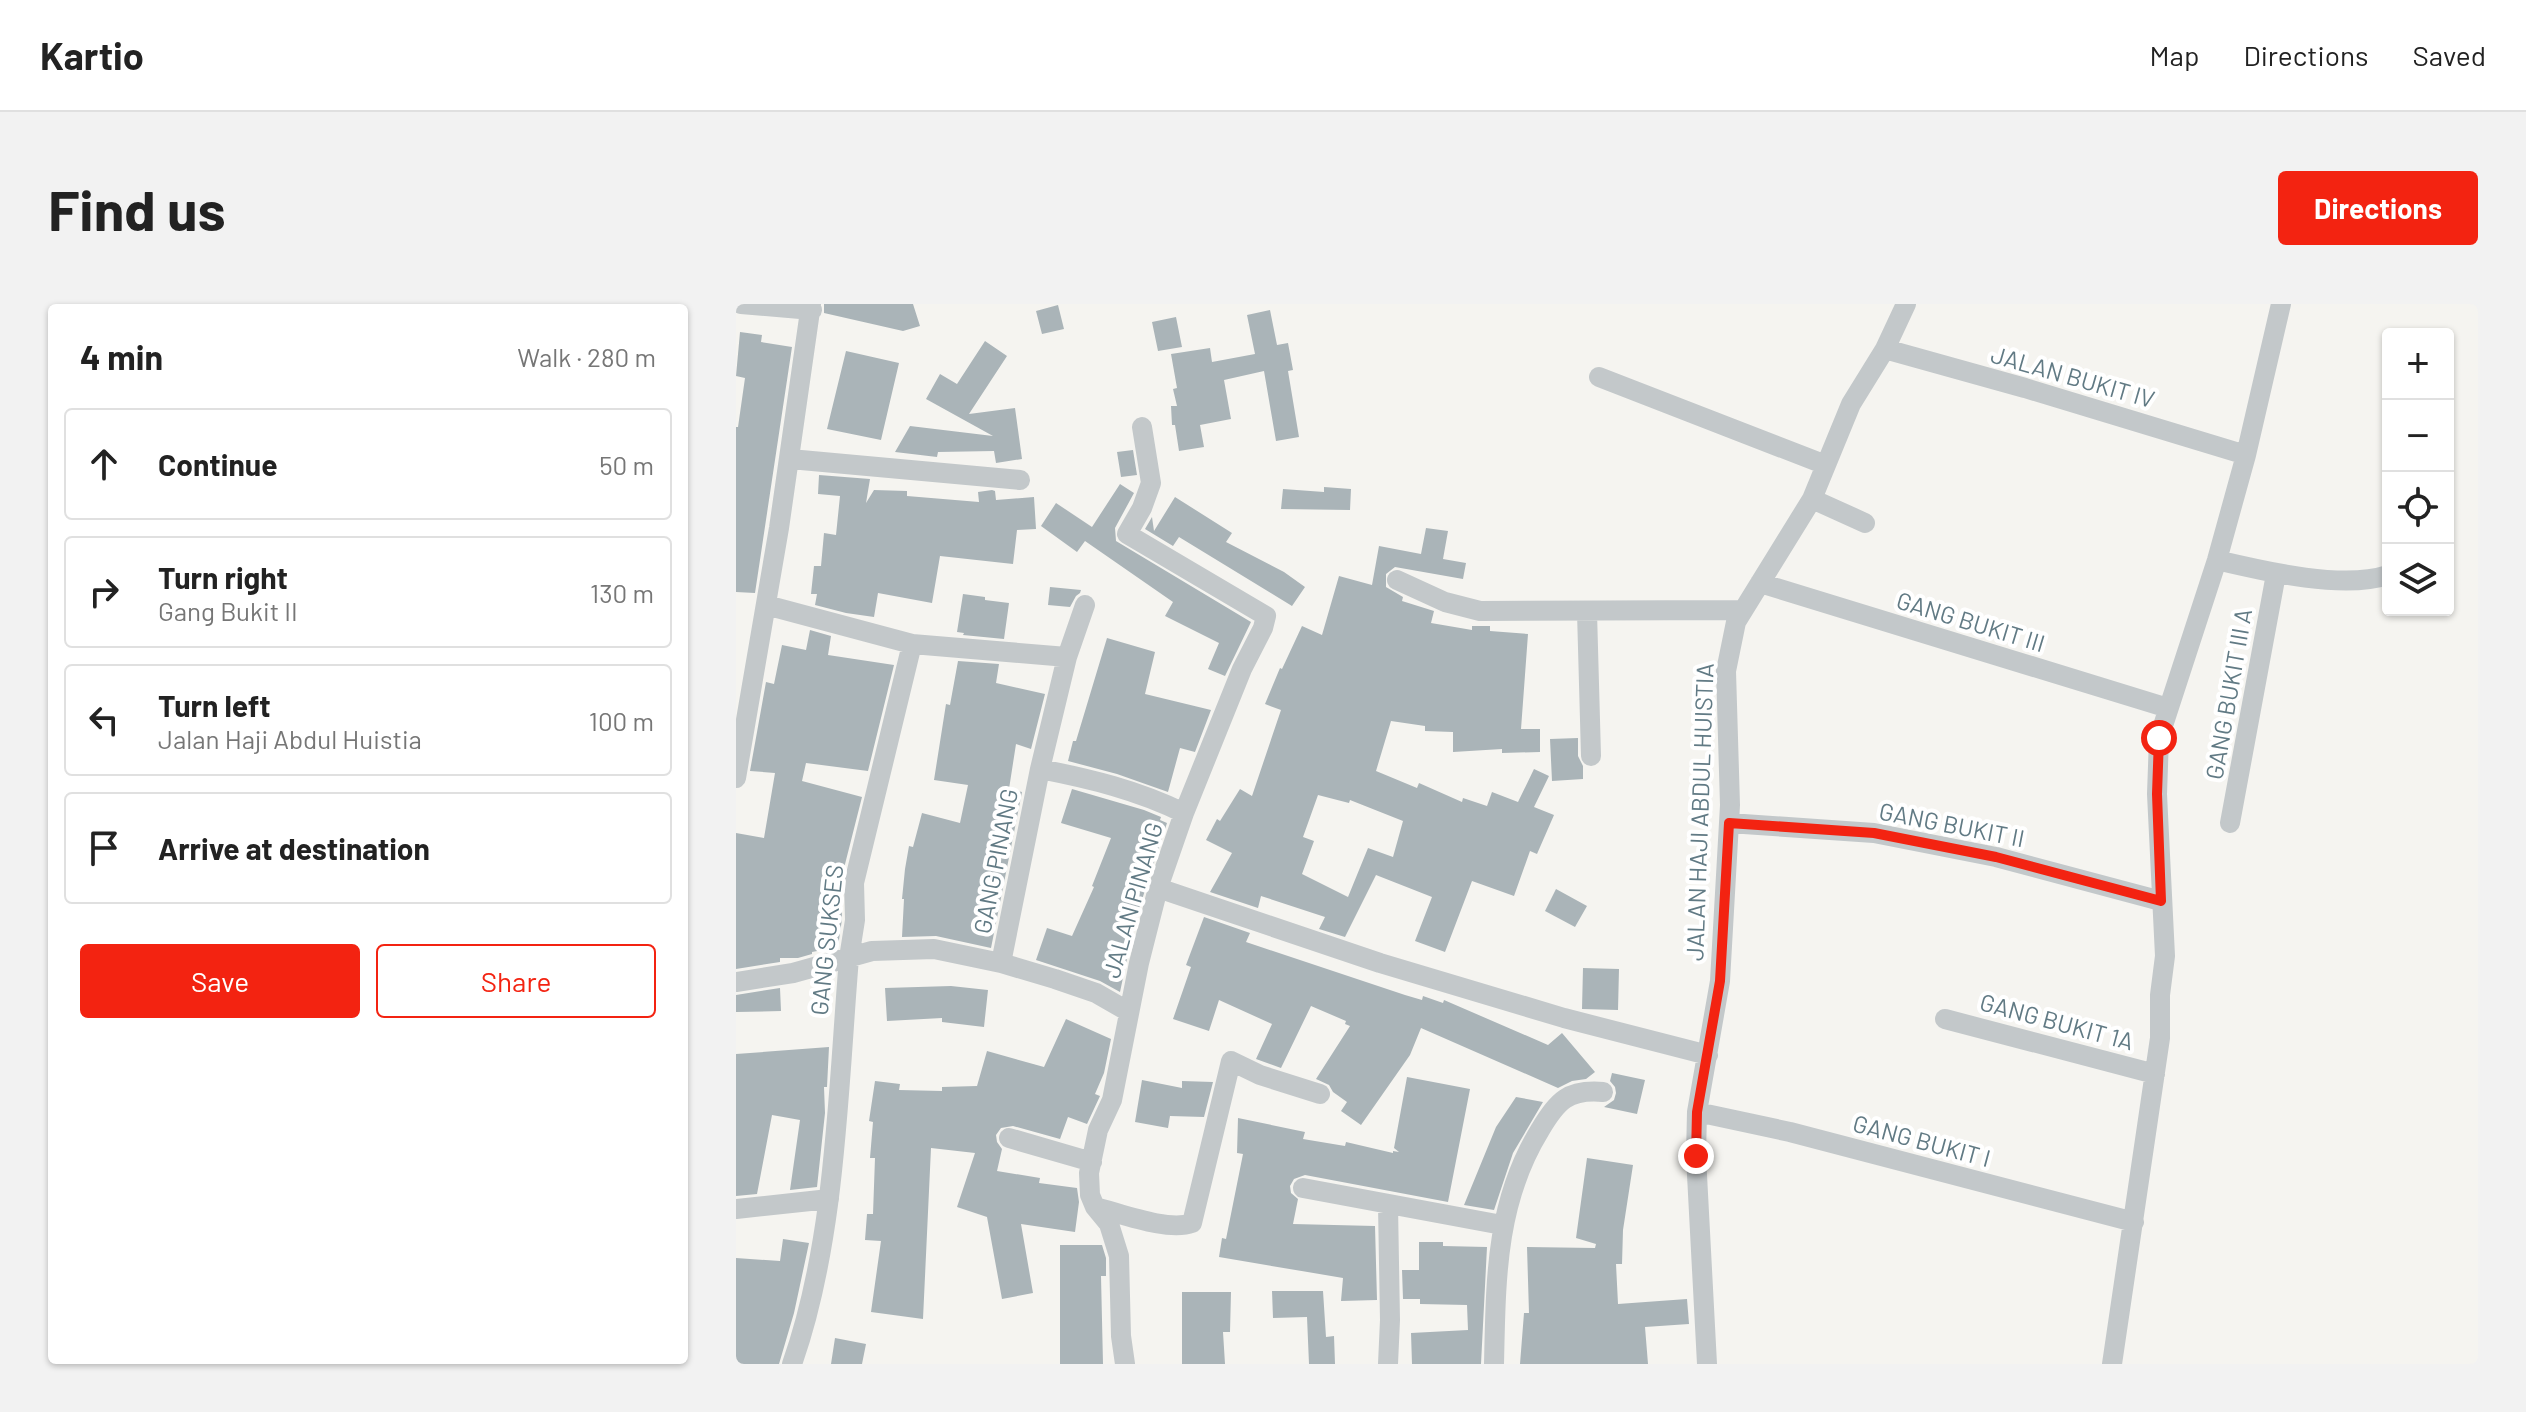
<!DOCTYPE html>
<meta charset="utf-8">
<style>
body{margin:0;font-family:Barlow,sans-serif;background:#f2f2f2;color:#222}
.controls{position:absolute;right:24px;top:24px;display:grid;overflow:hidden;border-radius:8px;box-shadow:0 2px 6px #0004}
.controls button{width:72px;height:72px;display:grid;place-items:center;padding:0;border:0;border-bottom:2px solid #e0e0e0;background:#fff;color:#222;font:40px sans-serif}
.stop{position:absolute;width:24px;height:24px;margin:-18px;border:6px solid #f32311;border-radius:50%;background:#fff}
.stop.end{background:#f32311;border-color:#fff;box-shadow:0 2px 8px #0008}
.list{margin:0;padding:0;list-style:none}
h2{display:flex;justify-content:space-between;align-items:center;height:104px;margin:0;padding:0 32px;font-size:34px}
h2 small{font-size:26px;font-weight:400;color:#767676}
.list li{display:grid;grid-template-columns:52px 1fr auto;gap:24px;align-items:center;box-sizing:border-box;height:112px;margin:0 16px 16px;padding:0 16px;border:2px solid #e0e0e0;border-radius:8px}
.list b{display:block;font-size:30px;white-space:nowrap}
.list p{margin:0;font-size:26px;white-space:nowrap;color:#767676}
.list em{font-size:26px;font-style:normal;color:#767676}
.actions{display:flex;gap:16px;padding:24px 32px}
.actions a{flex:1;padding:18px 0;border:2px solid #f32311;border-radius:8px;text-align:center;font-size:28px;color:#f32311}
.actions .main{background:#f32311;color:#fff}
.icon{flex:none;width:44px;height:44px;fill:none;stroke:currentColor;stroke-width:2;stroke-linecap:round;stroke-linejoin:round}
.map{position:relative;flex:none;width:1742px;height:1060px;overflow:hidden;border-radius:8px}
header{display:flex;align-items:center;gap:48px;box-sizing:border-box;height:112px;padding:0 40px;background:#fff;border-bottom:2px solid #e0e0e0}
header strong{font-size:38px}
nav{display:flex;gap:44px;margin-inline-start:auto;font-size:28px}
.intro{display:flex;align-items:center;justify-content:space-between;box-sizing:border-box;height:192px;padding:0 48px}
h1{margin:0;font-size:56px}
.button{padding:20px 36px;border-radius:8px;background:#f32311;color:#fff;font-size:28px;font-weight:700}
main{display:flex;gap:48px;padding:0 48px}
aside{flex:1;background:#fff;border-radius:8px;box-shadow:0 2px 6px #0004}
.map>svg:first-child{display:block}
.building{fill:#aab4b8;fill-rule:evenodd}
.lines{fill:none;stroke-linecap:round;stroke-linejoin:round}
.minor{stroke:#c3c8ca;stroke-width:20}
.route{stroke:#f32311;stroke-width:10}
.labels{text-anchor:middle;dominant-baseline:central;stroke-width:8;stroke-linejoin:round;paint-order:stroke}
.street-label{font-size:24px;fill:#617a84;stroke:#fff}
</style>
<header>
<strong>Kartio</strong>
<nav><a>Map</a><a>Directions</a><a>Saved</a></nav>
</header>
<div class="intro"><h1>Find us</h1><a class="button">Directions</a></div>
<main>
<aside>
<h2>4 min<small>Walk · 280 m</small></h2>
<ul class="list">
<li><svg class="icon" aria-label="ahead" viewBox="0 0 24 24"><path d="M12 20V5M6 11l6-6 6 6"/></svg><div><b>Continue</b></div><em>50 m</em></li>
<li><svg class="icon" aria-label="right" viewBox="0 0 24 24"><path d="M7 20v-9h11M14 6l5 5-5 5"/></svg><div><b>Turn right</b><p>Gang Bukit II</p></div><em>130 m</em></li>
<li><svg class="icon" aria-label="left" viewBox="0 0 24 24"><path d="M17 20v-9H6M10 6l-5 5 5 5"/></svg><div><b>Turn left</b><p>Jalan Haji Abdul Huistia</p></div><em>100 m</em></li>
<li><svg class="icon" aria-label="arrive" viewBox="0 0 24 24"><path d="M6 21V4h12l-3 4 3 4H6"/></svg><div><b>Arrive at destination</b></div></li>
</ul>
<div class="actions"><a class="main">Save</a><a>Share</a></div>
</aside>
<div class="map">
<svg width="1742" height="1060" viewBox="0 0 1742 1060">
<rect width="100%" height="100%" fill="#f5f4f0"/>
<path class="building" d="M 88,0 L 177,0 L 184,22 L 167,27 L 88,9 Z
M 322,1 L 328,25 L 306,30 L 300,7 Z
M 534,6 L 541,41 L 552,39 L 557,66 L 552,67 L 563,133 L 540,137 L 528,67 L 488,76 L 495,115 L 464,121 L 468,143 L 443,147 L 439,121 L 436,121 L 435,102 L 441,102 L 437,85 L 441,84 L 435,50 L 474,44 L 476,58 L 519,50 L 511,11 Z
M 440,13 L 446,43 L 422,47 L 416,18 Z
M 4,28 L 26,31 L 25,38 L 56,43 L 19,289 L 0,288 L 0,123 L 2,123 L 9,74 L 0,72 Z
M 249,37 L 271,52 L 233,110 L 279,104 L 286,155 L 260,159 L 258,147 L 202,148 L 201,153 L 159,148 L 174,122 L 257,132 L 190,95 L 204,70 L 221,80 Z
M 110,47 L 163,59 L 145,136 L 91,125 Z
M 397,146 L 401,171 L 385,173 L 381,148 Z
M 83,171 L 134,175 L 130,199 L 138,186 L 171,187 L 171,192 L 243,198 L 242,188 L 256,186 L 259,187 L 260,196 L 298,193 L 300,225 L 281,226 L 277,260 L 204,252 L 196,299 L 142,289 L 138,313 L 110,309 L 79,301 L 81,290 L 75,290 L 78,262 L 85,262 L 88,229 L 100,231 L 104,192 L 82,190 Z
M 384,180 L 398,189 L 379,224 L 380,237 L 515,318 L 489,372 L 472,365 L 483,339 L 429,312 L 437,298 L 349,237 L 341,248 L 305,222 L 320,199 L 356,223 Z
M 588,183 L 615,185 L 614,206 L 545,205 L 547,185 L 588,188 Z
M 439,193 L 496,229 L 490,238 L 548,268 L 569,283 L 556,302 L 443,233 L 437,242 L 409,225 L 416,213 L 418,227 Z
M 690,224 L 712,227 L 707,255 L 730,259 L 727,275 L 659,263 L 650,270 L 650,283 L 667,293 L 666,297 L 698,307 L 695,319 L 736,326 L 736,322 L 754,322 L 754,327 L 792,330 L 785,425 L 804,425 L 804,448 L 766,449 L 766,445 L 717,448 L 717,428 L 689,427 L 689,422 L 655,417 L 640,467 L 681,484 L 683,479 L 726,498 L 727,494 L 751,502 L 756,488 L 782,498 L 798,465 L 813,472 L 798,503 L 818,511 L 801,550 L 794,547 L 778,592 L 736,577 L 709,648 L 679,637 L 696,593 L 640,571 L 609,633 L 583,625 L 589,613 L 525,592 L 522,604 L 474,588 L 496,549 L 470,536 L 481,515 L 484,517 L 504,485 L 516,492 L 545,406 L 529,400 L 544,364 L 546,365 L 566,322 L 586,331 L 603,272 L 636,281 L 643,242 L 685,250 ZM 582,491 L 613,499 L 614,496 L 667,517 L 657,553 L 632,544 L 612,593 L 566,570 L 578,537 L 567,533 Z
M 314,283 L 345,286 L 344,289 L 340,292 L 334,303 L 312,301 Z
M 227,290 L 249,293 L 249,296 L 273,299 L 268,335 L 227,331 L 228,329 L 221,328 Z
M 74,326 L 95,332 L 92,351 L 158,361 L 132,467 L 70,459 L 66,477 L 126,493 L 105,576 L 106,615 L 102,643 L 76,648 L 76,650 L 62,654 L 44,654 L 44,658 L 0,665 L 0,529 L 28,534 L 39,469 L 14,467 L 30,378 L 38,380 L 46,341 L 70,346 Z
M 371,334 L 419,348 L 409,390 L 475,406 L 459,448 L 444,444 L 432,488 L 381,470 L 332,457 L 337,437 L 340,437 Z
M 222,357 L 263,360 L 260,379 L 309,390 L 295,445 L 280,440 L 273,485 L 286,488 L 255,644 L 200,632 L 166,633 L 168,595 L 166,595 L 169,565 L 173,542 L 177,543 L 186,509 L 224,519 L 232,481 L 198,476 L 210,400 L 214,401 Z
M 842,434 L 842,452 L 847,462 L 847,475 L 816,477 L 814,435 Z
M 336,485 L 408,506 L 425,513 L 424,516 L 431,519 L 399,617 L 384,688 L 364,677 L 300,656 L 311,624 L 336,632 L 358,583 L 356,582 L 375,534 L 325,519 Z
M 820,585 L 851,602 L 839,623 L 809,607 Z
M 468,613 L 514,629 L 510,638 L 669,691 L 686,696 L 687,692 L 707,699 L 708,696 L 812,741 L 826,729 L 859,768 L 850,775 L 836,777 L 822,784 L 685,724 L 674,751 L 625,821 L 605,807 L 611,798 L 597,788 L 593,781 L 580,775 L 614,722 L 609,720 L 610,717 L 575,702 L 545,764 L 520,755 L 536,720 L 483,696 L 473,727 L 437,715 L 455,663 L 450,661 Z
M 847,664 L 883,665 L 882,706 L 846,705 Z
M 215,682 L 252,686 L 248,723 L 206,718 L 206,714 L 151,717 L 149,684 Z
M 44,684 L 45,707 L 0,708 L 0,691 Z
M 330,715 L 375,735 L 368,769 L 359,790 L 364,792 L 351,820 L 332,813 L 324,835 L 277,822 L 265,824 L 260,831 L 261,838 L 266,845 L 261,867 L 304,874 L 303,879 L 341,884 L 343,898 L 339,928 L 285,920 L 297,989 L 266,995 L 251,913 L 221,903 L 239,849 L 195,844 L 187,1015 L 135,1008 L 145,937 L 129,936 L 131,910 L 137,910 L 139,854 L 134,854 L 137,818 L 133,817 L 139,777 L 164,780 L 163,786 L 206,787 L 206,783 L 241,782 L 251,747 L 308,763 Z
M 93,743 L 91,783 L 88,783 L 89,809 L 81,883 L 54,886 L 64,816 L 36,811 L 21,890 L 0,892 L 0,750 Z
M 876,769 L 909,776 L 901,810 L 868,803 L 878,796 L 880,789 L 879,783 L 874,777 Z
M 671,773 L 734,785 L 712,898 L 569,871 L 558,875 L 554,882 L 555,889 L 562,895 L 557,920 L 639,922 L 641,996 L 605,997 L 607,974 L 483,953 L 486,934 L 490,935 L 507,850 L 501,849 L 502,814 L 569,828 L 567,835 L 609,842 L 610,838 L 657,849 L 657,847 L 663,848 L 658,844 Z
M 406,776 L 446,784 L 446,777 L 477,778 L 468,813 L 434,812 L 432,824 L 399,818 Z
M 780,793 L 807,798 L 777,849 L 758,906 L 728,901 L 760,823 Z
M 851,854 L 897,861 L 887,926 L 886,960 L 880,960 L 882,1000 L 951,995 L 953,1020 L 909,1023 L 912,1060 L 784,1060 L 788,1009 L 793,1009 L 791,943 L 859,944 L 860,940 L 840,934 Z
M 47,935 L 73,939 L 58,1009 L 43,1060 L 0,1060 L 0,954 L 44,957 Z
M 683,938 L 707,938 L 707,942 L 751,943 L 745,1060 L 676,1060 L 675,1029 L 732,1026 L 731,1001 L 684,1000 L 684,995 L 667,995 L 666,966 L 683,966 Z
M 324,941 L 366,941 L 370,954 L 370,972 L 365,972 L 367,1060 L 324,1060 Z
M 536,987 L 587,987 L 590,1033 L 598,1032 L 599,1060 L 573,1060 L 571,1013 L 537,1014 Z
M 446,988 L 495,988 L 494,1028 L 487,1028 L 489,1060 L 446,1060 Z
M 99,1034 L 130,1040 L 126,1060 L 95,1060 Z"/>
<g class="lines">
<path class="minor" d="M 5,0 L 76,6
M 1149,45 L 1289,84 L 1510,151
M 863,73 L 1090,161
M 54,155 L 284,176
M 1076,195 L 1129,219
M 1481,256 C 1528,267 1606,286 1652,271
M 661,276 L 709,298 L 744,307 L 1007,306
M 1024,279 L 1432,404
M 30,301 L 176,340 L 331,353
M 851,308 L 855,452
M 304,465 L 331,353 L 349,301
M 0,474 L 43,224 L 75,0
M 993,519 L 1138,529 L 1260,553 L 1425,597
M 1494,519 L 1540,270
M 422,584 L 644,659 L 828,714 L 972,751
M 265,659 L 304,465 C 355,475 401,486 448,509
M 0,678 L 57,669 L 136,647 L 198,645 L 265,659 L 319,675 L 360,689 L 393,708
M 1209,715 L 1419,770
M 961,808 L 1054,828 L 1398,918
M 273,834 L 356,858
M 567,884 L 766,921
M 652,901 L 654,1016 L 652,1060
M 359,903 C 384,909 432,928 456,919 L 495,757 L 524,771 L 584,790
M 0,905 L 93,895
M 56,1060 C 100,936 102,785 113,654 L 119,616 L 118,579 L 176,340
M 389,1060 L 385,1032 L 383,952 L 373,920 L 359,903 L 354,891 L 353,869 L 362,826 L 376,796 L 403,659 L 422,584 L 448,509 L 506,365 L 527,324 L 530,312 L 391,230 L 406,204 L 415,179 L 406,123
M 758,1060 C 760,977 759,899 804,826 C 821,797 832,785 867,788
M 971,1060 L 960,852 L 961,808 L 984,677 L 994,501 L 990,367 L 1000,318 L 1076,195 L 1115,100 L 1149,45 L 1170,0
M 1376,1060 L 1424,734 L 1424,691 L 1429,652 L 1421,490 L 1423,434 L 1481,256 L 1510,151 L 1545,0"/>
</g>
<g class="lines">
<path class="route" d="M 960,852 L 961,808 L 984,677 L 993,519 L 1138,529 L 1260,553 L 1425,597 L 1421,490 L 1423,434"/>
</g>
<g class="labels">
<g class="street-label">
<text transform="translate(1337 72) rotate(16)">JALAN BUKIT IV</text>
<text transform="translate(1235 317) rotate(17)">GANG BUKIT III</text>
<text transform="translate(1492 390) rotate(-80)">GANG BUKIT III A</text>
<text transform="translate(963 508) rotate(-88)">JALAN HAJI ABDUL HUISTIA</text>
<text transform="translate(1216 520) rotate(11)">GANG BUKIT II</text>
<text transform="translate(259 557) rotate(-79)">GANG PINANG</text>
<text transform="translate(396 596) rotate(-74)">JALAN PINANG</text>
<text transform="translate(90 636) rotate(-84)">GANG SUKSES</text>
<text transform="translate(1321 717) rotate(15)">GANG BUKIT 1A</text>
<text transform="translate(1186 836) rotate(15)">GANG BUKIT I</text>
</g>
</g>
</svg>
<div class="controls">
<button>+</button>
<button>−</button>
<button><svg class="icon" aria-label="locate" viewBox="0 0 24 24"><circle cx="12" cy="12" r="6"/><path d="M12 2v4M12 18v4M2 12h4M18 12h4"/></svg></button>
<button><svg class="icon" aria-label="layers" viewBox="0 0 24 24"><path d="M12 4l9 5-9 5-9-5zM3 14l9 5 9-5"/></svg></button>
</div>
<div class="stop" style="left:1423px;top:434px"></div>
<div class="stop end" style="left:960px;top:852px"></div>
</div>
</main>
